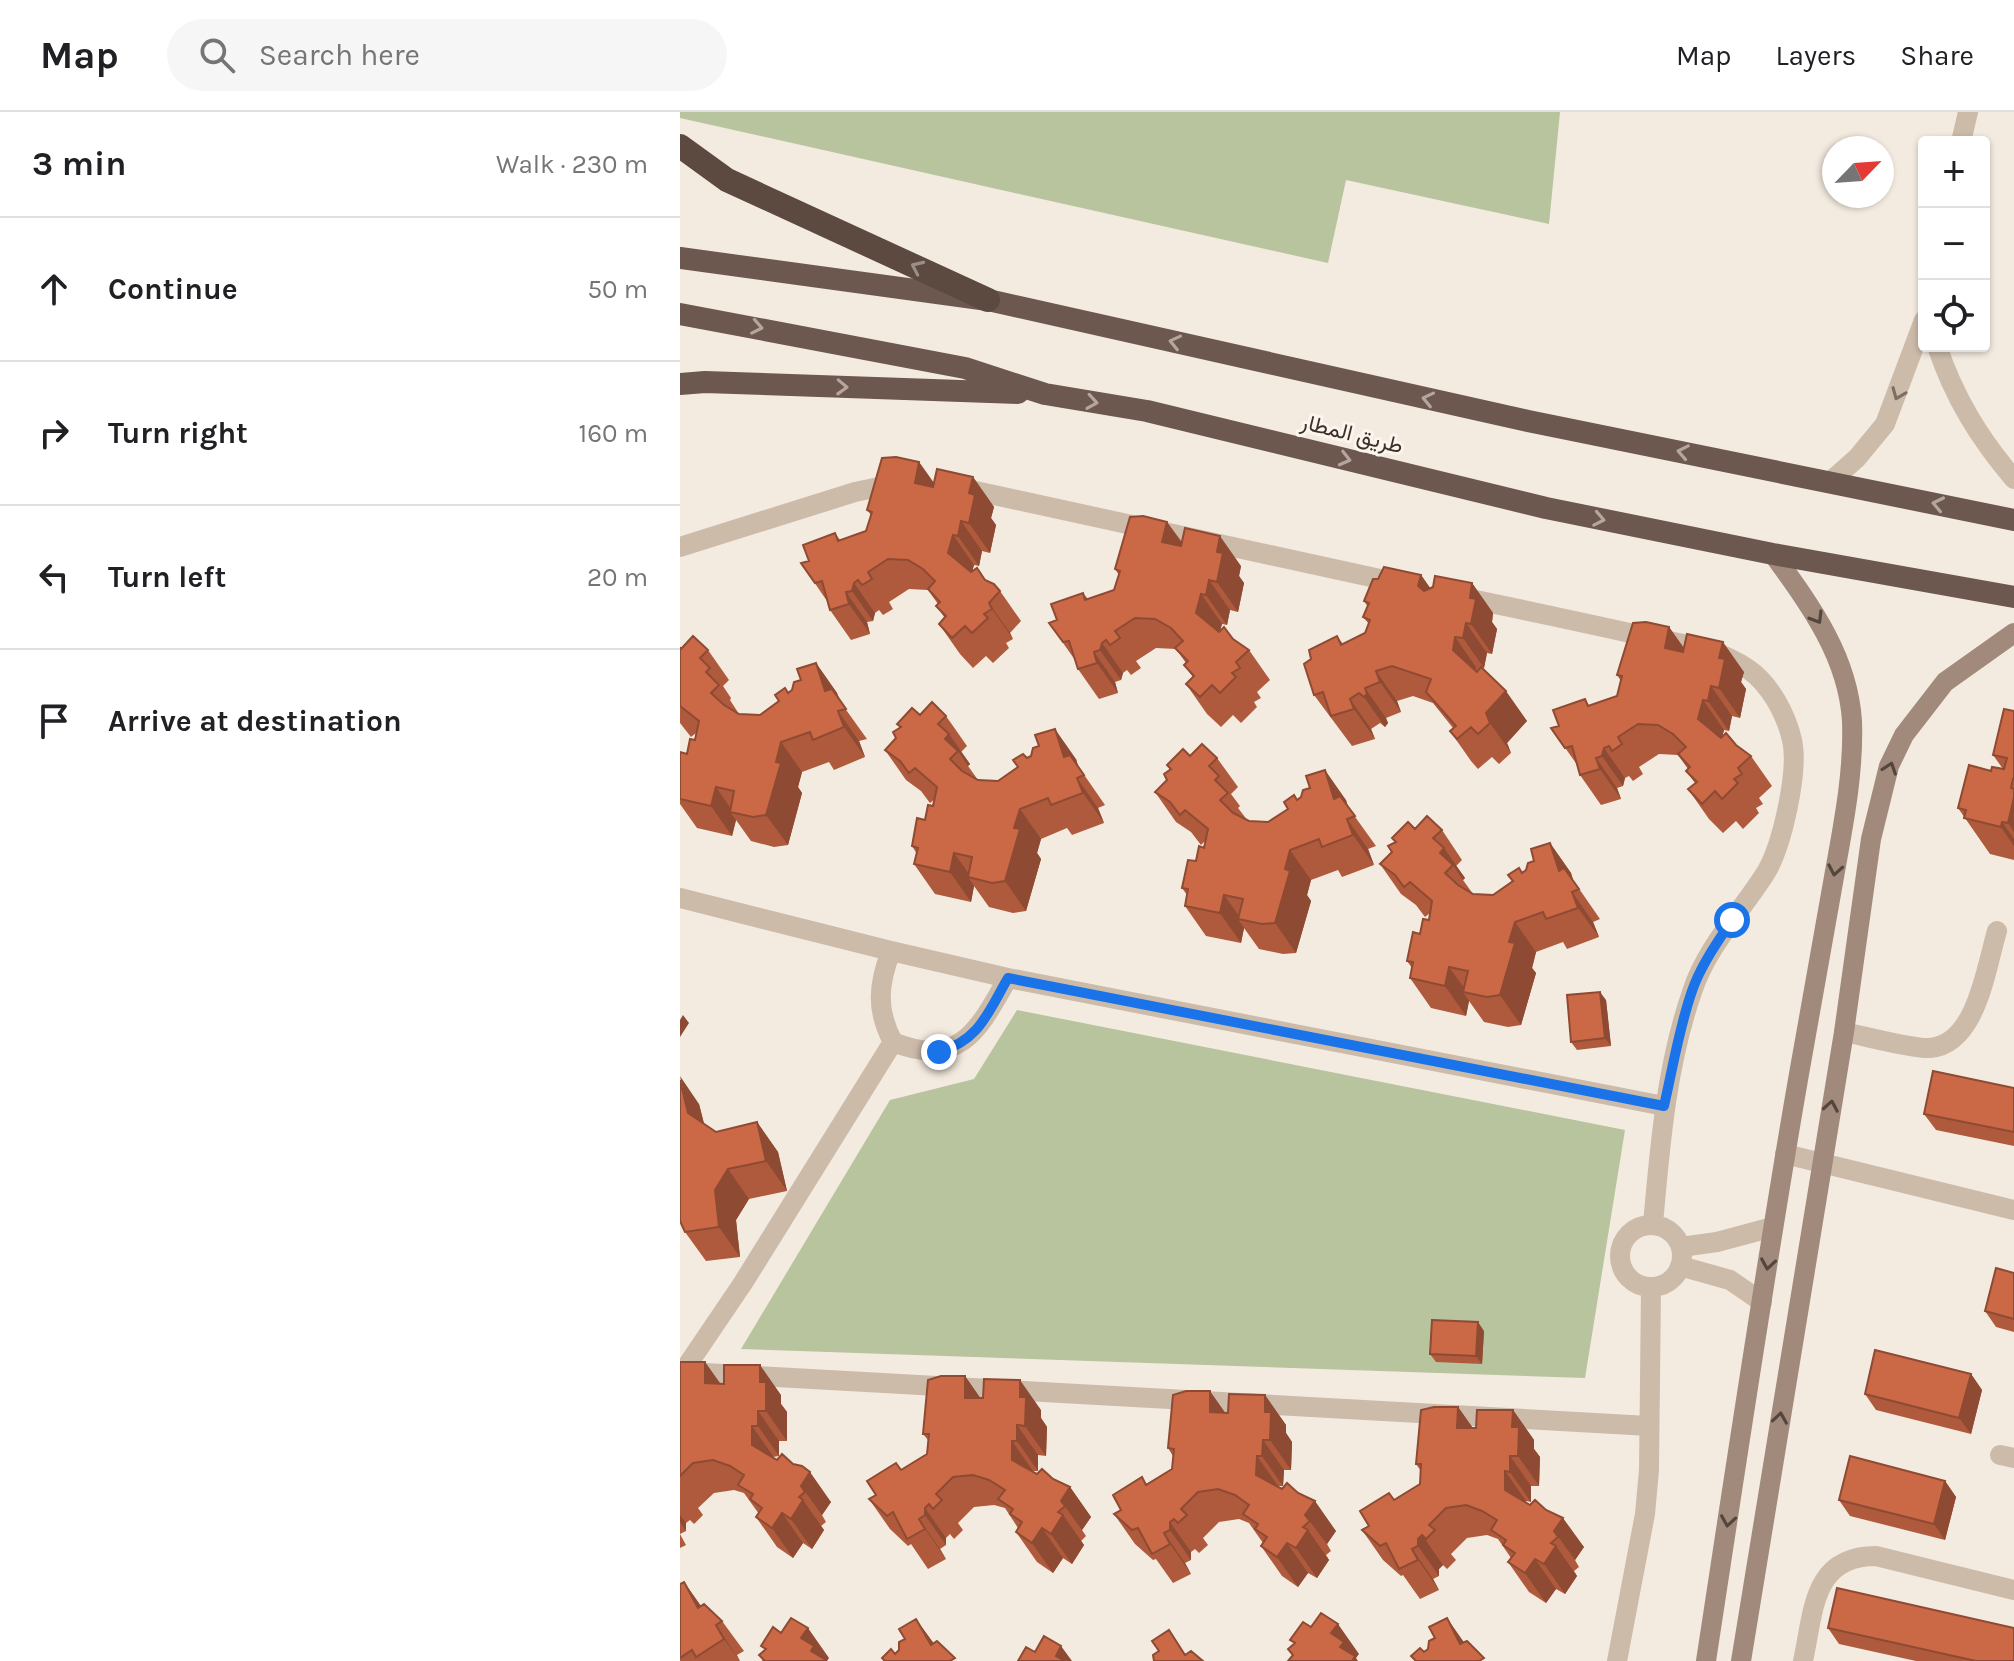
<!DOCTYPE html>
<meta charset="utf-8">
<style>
body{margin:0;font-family:Karla,Vazirmatn,sans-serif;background:#f6f6f6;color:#202124}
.controls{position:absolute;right:24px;top:24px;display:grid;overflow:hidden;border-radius:8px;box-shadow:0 2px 6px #0004}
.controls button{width:72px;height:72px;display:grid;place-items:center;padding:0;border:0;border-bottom:2px solid #e0e0e0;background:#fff;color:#202124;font:40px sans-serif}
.compass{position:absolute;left:1142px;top:24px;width:72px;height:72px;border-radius:50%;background:#fff;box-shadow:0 2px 6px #0004;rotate:65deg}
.stop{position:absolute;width:24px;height:24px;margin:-18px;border:6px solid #1a73e8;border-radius:50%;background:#fff}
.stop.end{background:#1a73e8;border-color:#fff;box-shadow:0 2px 8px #0008}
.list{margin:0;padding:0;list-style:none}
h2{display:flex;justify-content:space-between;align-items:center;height:104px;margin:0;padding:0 32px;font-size:34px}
h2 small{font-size:26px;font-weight:400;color:#757577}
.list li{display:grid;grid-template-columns:52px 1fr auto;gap:24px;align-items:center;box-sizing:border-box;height:144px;padding:0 32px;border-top:2px solid #e0e0e0}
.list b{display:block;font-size:30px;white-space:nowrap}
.list em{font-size:26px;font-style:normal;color:#757577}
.icon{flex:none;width:44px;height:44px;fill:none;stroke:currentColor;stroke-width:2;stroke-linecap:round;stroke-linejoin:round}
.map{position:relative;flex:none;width:1334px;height:1549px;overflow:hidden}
header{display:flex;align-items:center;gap:48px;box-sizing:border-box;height:112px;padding:0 40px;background:#fff;border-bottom:2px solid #e0e0e0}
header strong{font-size:38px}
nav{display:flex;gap:44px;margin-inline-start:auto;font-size:28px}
.search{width:560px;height:72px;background:#f6f6f6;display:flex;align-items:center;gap:20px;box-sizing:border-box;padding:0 28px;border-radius:44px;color:#757577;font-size:30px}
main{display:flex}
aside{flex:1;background:#fff}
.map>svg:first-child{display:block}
.green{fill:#b7c49e}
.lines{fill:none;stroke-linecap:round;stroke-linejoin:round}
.minor{stroke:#cdbbaa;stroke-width:20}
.tertiary{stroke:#cdbbaa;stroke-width:20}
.secondary{stroke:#a18a7b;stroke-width:20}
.trunk{stroke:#6c584e;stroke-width:22}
.motorway{stroke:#5c4a41;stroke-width:24}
.wall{fill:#af5a3d}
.shaded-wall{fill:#8e4a32}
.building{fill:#cb6947;stroke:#8e4a32;stroke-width:2}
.oneway{stroke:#9c8e86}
.oneway2{stroke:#b4a69e}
.oneway3{stroke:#7d6f64}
.oneway4{stroke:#54463e}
.route{stroke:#1a73e8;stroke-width:10}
.labels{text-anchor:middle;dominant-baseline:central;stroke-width:6;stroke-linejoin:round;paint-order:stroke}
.street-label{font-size:22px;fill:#3b302a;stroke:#fbf5ed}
</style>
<header>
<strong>Map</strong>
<div class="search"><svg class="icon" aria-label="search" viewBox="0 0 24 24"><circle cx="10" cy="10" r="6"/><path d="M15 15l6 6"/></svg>Search here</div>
<nav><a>Map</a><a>Layers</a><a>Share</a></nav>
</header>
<main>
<aside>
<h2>3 min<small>Walk · 230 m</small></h2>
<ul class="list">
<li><svg class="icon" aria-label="ahead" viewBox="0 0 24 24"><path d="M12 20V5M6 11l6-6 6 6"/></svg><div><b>Continue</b></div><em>50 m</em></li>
<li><svg class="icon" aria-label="right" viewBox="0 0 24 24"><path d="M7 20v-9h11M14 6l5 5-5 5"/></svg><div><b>Turn right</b></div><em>160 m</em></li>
<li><svg class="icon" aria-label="left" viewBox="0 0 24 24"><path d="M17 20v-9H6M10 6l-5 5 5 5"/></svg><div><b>Turn left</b></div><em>20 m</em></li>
<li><svg class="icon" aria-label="arrive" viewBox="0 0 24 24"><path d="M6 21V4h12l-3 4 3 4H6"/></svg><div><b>Arrive at destination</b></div></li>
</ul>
</aside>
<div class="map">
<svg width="1334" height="1549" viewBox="0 0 1334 1549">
<rect width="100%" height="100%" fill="#f4ebe0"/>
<path class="green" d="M 0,0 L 880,0 L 869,112 L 666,68 L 648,151 L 0,6 Z
M 337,898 L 945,1018 L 905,1266 L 61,1237 L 210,988 L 294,967 Z"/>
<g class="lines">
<path class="minor" d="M 277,375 L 723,472
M 0,435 L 175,380 L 218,371
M 781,485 C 840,497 900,510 959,523 C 995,531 1037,535 1068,557 C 1090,572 1106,602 1112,628 C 1119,659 1102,735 1085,762 C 1060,801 1026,836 1012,880 C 986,955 980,1034 973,1112
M 0,786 L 211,839 L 328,866 L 984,994
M 211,839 C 198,873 196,898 213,930 C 280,957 299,917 328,866
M 1164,920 C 1185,924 1232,937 1250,936 C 1297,932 1306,855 1317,819
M 1105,1042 L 1334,1098
M940 1144a31 31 0 1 1 62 0a31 31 0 1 1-62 0Z
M 1001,1135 L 1037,1130 L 1093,1115
M 1000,1154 L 1050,1168 L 1082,1190
M 7,1260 L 969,1314
M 0,1264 L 63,1171 L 213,930
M 1320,1343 L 1334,1346
M 937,1549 L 965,1402 L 969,1358 L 971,1175
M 1123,1549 C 1134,1499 1132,1444 1196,1444 L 1334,1478"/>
<path class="tertiary" d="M 1281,30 L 1288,0
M 1257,234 C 1274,285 1299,326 1334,367
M 1151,369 L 1177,346 L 1205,312 L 1244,208"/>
<path class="secondary" d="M 1026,1549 C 1056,1353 1085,1157 1119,962 C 1131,897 1142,831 1154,765 C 1163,714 1174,661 1172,609 C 1168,544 1130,493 1093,442
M 1061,1549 L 1164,920 L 1191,727 L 1209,654 L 1224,623 L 1265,570 L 1334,521"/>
<path class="trunk" d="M 0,146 L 308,188 L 848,309 L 1334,408
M 0,202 L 285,256 L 365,282 L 467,299 L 866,396 L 1093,442 L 1334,485
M 0,272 L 25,270 L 338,281"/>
<path class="motorway" d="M 0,34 L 47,68 L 308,188"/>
</g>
<path class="wall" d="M 239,350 L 254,371 L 293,365 L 314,395 L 311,406 L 316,413 L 310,441 L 302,439 L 299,454 L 294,453 L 292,459 L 320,479 L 341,509 L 330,521 L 333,527 L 326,531 L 329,536 L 313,551 L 306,544 L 293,556 L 280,542 L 259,512 L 265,506 L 256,494 L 258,492 L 248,478 L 229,477 L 209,490 L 213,497 L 203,503 L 199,498 L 195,501 L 193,509 L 187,510 L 190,522 L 171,528 L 150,498 L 147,489 L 121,451 L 129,449 L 155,421 L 160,428 L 186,419 L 191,403 L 187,398 Z
M 487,410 L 502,430 L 561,454 L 559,464 L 564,471 L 558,500 L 550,498 L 547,513 L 542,512 L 540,518 L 569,538 L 590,568 L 577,580 L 581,586 L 574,590 L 577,595 L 561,611 L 553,603 L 541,615 L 527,602 L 506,572 L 513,565 L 504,553 L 506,551 L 496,537 L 476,536 L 456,549 L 461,556 L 451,563 L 447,558 L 443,561 L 441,568 L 435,570 L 438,581 L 419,587 L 398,557 L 395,548 L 369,511 L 377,508 L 403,481 L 408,487 L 434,478 L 439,463 L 435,457 Z
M 741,463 L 750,476 L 792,471 L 813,501 L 812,510 L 817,517 L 812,542 L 807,541 L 804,556 L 801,555 L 847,609 L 827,631 L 831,641 L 819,652 L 812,645 L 798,657 L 791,649 L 770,619 L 773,616 L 753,591 L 733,584 L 717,589 L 721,600 L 706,606 L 708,611 L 705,615 L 700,611 L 691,617 L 695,627 L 672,634 L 634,583 L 657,524 L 663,532 L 685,521 L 689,512 L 683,505 L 688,495 L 684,489 Z
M 989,515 L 1004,536 L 1064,560 L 1061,570 L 1066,577 L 1060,606 L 1052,604 L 1049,619 L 1044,618 L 1042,625 L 1071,644 L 1092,674 L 1079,686 L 1083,692 L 1076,696 L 1079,701 L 1063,717 L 1056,709 L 1043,721 L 1029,707 L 1008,677 L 1015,671 L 1006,659 L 1008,657 L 998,643 L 979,642 L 959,655 L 963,662 L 953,669 L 949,664 L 945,666 L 943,674 L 937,676 L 941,687 L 921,693 L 900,663 L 898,654 L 871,616 L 879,614 L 910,593 L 937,584 L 941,569 L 937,563 Z
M 0,536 L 28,538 L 49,568 L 43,574 L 51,586 L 50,588 L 59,602 L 80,603 L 99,589 L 112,578 L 136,551 L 157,581 L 159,588 L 187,627 L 179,629 L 185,645 L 154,658 L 149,650 L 122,660 L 118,675 L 122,681 L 108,733 L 94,735 L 71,729 L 56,708 L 52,724 L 17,716 L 0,692 L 0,640 L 7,642 L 15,628 L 16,621 L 11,625 L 0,611 Z
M 1334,599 L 1334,748 L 1310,742 L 1278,696 L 1323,657 L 1313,643 Z
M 240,603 L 266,604 L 287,634 L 281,640 L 290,652 L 288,654 L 298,668 L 318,669 L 338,655 L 347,646 L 396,647 L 398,654 L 425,693 L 418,696 L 424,711 L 392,723 L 387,716 L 361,727 L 357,741 L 361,747 L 346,799 L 333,801 L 309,795 L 294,774 L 291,790 L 255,782 L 234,752 L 237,742 L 232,734 L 253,694 L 255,687 L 250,691 L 241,679 L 226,668 L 205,638 L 216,626 L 220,616 L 217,612 Z
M 510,644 L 537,646 L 558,675 L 551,682 L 560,694 L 558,696 L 568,709 L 588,710 L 608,697 L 617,688 L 666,688 L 668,695 L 696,734 L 688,737 L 694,753 L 662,765 L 658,758 L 631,768 L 627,783 L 631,789 L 616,841 L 603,842 L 579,837 L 564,816 L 561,831 L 526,824 L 505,794 L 507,783 L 502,776 L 524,736 L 525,729 L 521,733 L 511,720 L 496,710 L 475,680 L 487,668 L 490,658 L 487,653 Z
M 735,717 L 762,718 L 782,748 L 776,754 L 785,766 L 783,768 L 793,782 L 813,783 L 833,769 L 846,758 L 870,731 L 891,761 L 893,768 L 920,807 L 913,810 L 919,825 L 887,837 L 883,830 L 856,840 L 852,856 L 856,861 L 841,913 L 828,915 L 804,910 L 789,889 L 786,904 L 751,896 L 730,866 L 732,856 L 727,849 L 749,808 L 750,801 L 745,805 L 736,793 L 721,782 L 700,752 L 712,740 L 715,730 L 712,726 Z
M 926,888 L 931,934 L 897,938 L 891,930 Z
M 1334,976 L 1334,1034 L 1256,1018 L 1244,1002 Z
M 19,992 L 24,1012 L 36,1020 L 77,1010 L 98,1040 L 107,1079 L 69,1087 L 56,1108 L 60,1145 L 26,1149 L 5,1120 Z
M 1334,1161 L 1334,1220 L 1316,1215 L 1305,1199 Z
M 804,1219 L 802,1252 L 756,1250 L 750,1242 Z
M 0,1250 L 25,1250 L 40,1271 L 101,1283 L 101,1292 L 107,1300 L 107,1329 L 99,1329 L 99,1344 L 93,1345 L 151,1390 L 142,1403 L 146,1410 L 141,1414 L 144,1418 L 132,1437 L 123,1431 L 113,1446 L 97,1435 L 76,1405 L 79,1402 L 64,1381 L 54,1378 L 34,1381 L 18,1396 L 23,1403 L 14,1412 L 10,1408 L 6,1411 L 6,1419 L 0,1422 L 6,1433 L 0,1436 Z
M 1291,1262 L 1302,1278 L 1291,1322 L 1196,1298 L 1185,1282 Z
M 285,1264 L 300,1286 L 361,1298 L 361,1306 L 367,1315 L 366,1344 L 358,1343 L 358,1359 L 353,1359 L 353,1360 L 390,1375 L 411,1405 L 402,1418 L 406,1424 L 401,1429 L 404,1433 L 392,1452 L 383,1446 L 373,1461 L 357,1450 L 336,1420 L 338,1416 L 325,1396 L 314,1393 L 294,1395 L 278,1411 L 283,1418 L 274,1427 L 270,1422 L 266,1426 L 266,1433 L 260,1437 L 266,1447 L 248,1457 L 231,1432 L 228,1434 L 210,1417 L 189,1387 L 196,1383 L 221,1358 L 247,1342 L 248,1328 L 243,1322 Z
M 585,1283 L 606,1313 L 606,1321 L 612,1330 L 611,1358 L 604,1358 L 603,1374 L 598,1374 L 656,1419 L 647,1432 L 651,1439 L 646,1443 L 649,1448 L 637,1466 L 628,1461 L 618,1475 L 602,1464 L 581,1434 L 583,1431 L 569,1411 L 559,1407 L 539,1410 L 523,1426 L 528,1433 L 519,1441 L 515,1437 L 511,1440 L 511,1448 L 505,1451 L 511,1462 L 493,1471 L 476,1447 L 473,1448 L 455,1432 L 434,1402 L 441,1398 L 466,1372 L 492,1357 L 493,1344 L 488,1336 L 545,1301 L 548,1301 Z
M 778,1295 L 793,1316 L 796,1316 L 833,1298 L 854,1328 L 854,1337 L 860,1345 L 859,1374 L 851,1374 L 851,1390 L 846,1389 L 846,1391 L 904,1435 L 895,1448 L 899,1455 L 894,1459 L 897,1464 L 885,1482 L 876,1477 L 866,1491 L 849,1480 L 828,1450 L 831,1446 L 818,1427 L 807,1423 L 787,1426 L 771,1442 L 776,1448 L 767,1457 L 763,1453 L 759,1457 L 759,1464 L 753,1467 L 759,1478 L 740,1487 L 723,1463 L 721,1464 L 703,1448 L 682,1418 L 689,1414 L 714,1388 L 740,1372 L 741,1359 L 736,1352 Z
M 1265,1369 L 1276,1385 L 1265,1428 L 1170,1404 L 1159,1388 Z
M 4,1470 L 21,1494 L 42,1509 L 64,1539 L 57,1543 L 60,1549 L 0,1549 L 0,1472 Z
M 1148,1516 L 1334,1549 L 1236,1549 L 1159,1532 Z"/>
<path class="shaded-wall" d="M 239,350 L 260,380 L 235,371 Z
M 293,365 L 314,395 L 311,406 L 316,413 L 310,441 L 289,411 L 289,381 Z
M 281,409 L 302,439 L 299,454 L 278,424 Z
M 487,410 L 508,440 L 482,430 Z
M 273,423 L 294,453 L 289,471 L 268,441 Z
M 540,424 L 561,454 L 559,464 L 564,471 L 558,500 L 537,470 L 537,440 Z
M 741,463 L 762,493 L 759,504 L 738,474 Z
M 529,468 L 550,498 L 547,513 L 526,483 Z
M 174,471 L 195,501 L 193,509 L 172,479 Z
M 792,471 L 813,501 L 812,510 L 817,517 L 812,542 L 791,512 L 790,486 Z
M 166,480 L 187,510 L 190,522 L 169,492 Z
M 521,482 L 542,512 L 537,531 L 516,501 Z
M 309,491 L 330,521 L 333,527 L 312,497 Z
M 786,511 L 807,541 L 804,556 L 783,526 Z
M 989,515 L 1010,545 L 985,536 Z
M 775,525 L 796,555 L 794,568 L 773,538 Z
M 1043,530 L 1064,560 L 1061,570 L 1066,577 L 1060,606 L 1039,576 L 1039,546 Z
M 422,531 L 443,561 L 441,568 L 420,538 Z
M 414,540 L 435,570 L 438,581 L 417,551 Z
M 136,551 L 157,581 L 163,598 L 145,579 Z
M 696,559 L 717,589 L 721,600 L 700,570 Z
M 1031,574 L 1052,604 L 1049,619 L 1028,589 Z
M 685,576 L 706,606 L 708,611 L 705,615 L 684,585 Z
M 826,579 L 847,609 L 827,631 L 831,641 L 810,611 L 806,601 Z
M 670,587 L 691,617 L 695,627 L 674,597 Z
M 1023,588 L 1044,618 L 1039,637 L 1018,607 Z
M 158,599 L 179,629 L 185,645 L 164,615 Z
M 375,617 L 396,647 L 401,664 L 384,645 Z
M 269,622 L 290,652 L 288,654 L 278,639 L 265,627 Z
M 101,630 L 122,660 L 118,675 L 122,681 L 108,733 L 86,703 L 96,650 Z
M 924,636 L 945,666 L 943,674 L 922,644 Z
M 916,646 L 937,676 L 941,687 L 920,657 Z
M 645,658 L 666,688 L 671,706 L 654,687 Z
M 397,666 L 418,696 L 424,711 L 403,681 Z
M 36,675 L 53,700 L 50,700 L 56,708 L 52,724 L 31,694 Z
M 1334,685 L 1334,720 L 1328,711 Z
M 340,697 L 361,727 L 357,741 L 361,747 L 346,799 L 325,769 L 334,716 Z
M 667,707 L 688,737 L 694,753 L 673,723 Z
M 1322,710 L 1334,727 L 1334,734 L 1321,715 Z
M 870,731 L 891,761 L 896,778 L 879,759 Z
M 764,736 L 785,766 L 783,768 L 773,753 L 760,741 Z
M 610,738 L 631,768 L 627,783 L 631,789 L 616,841 L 595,811 L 605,757 Z
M 274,741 L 292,766 L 288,765 L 294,774 L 291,790 L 270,760 Z
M 892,780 L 913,810 L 919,825 L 898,796 Z
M 544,783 L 562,808 L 558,807 L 564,816 L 561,831 L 540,801 Z
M 835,810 L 856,840 L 852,856 L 856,861 L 841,913 L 820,883 L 829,830 Z
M 769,855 L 787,880 L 783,880 L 789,889 L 786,904 L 765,874 Z
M 920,880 L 926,888 L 931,934 L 925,926 Z
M 3,903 L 9,911 L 0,925 L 0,908 Z
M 0,964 L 19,992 L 29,1031 L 8,1001 Z
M 77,1010 L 98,1040 L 107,1079 L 86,1049 Z
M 48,1057 L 69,1087 L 56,1108 L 60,1145 L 39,1115 L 35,1078 Z
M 798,1210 L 804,1219 L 802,1252 L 796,1244 Z
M 25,1250 L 46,1280 L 25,1271 Z
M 80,1253 L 101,1283 L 101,1292 L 107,1300 L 107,1329 L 86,1299 L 80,1270 Z
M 1291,1262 L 1302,1278 L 1291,1322 L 1279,1306 Z
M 285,1264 L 306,1294 L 285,1286 Z
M 340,1268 L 361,1298 L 361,1306 L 367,1315 L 366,1344 L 345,1314 L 340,1285 Z
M 530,1279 L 551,1309 L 530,1300 Z
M 585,1283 L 606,1313 L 606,1321 L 612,1330 L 611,1358 L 590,1328 L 585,1300 Z
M 778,1295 L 799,1325 L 777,1316 Z
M 833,1298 L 854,1328 L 854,1337 L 860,1345 L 859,1374 L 838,1344 L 832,1315 Z
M 78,1299 L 99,1329 L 99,1344 L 78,1314 Z
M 337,1313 L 358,1343 L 358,1359 L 337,1329 Z
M 72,1314 L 93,1344 L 93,1363 L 72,1333 Z
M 583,1328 L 604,1358 L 603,1374 L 582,1344 Z
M 332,1329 L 353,1359 L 353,1378 L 332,1348 Z
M 577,1344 L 598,1374 L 597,1393 L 576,1363 Z
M 830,1344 L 851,1374 L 851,1390 L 830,1360 Z
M 825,1359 L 846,1389 L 846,1408 L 825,1378 Z
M 130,1360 L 151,1390 L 142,1403 L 121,1374 Z
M 1265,1369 L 1276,1385 L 1265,1428 L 1254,1412 Z
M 390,1375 L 411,1405 L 402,1418 L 381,1389 Z
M 123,1388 L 144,1418 L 132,1437 L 111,1407 Z
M 635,1389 L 656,1419 L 647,1432 L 625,1403 Z
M 245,1396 L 266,1426 L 266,1433 L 245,1403 Z
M 102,1401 L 123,1431 L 113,1446 L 92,1416 Z
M 0,1403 L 6,1411 L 6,1419 L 0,1410 Z
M 383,1403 L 404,1433 L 392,1452 L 371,1422 Z
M 883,1406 L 904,1435 L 895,1448 L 874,1419 Z
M 239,1407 L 260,1437 L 266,1447 L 245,1417 Z
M 490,1410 L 511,1440 L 511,1448 L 490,1418 Z
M 362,1416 L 383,1446 L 373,1461 L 352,1431 Z
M 628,1418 L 649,1448 L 637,1466 L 616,1436 Z
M 484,1421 L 505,1451 L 511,1462 L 490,1432 Z
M 742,1423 L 763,1453 L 759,1457 L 759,1464 L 738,1434 L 738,1427 Z
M 607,1431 L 628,1461 L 618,1475 L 597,1445 Z
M 876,1434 L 897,1464 L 885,1482 L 864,1452 Z
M 732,1437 L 753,1467 L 759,1478 L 738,1448 Z
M 855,1447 L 876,1477 L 866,1491 L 845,1461 Z
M 4,1470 L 25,1500 L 18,1496 Z
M 767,1506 L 788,1536 L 780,1532 Z
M 236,1507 L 258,1537 L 251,1533 Z
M 658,1512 L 679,1542 L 676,1546 L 678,1549 L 670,1549 L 651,1521 Z
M 36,1513 L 60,1549 L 44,1527 Z
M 128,1516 L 149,1546 L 147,1549 L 138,1549 L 121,1526 Z
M 381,1534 L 392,1549 L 380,1549 L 376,1544 Z"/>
<path class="building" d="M 216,345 L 239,350 L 235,371 L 253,375 L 257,357 L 293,365 L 289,381 L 295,383 L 289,411 L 281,409 L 278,424 L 273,423 L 268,441 L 291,460 L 297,456 L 305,468 L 314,472 L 320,479 L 309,491 L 312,497 L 304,502 L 308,506 L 292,521 L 285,514 L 272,526 L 259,512 L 266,504 L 256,494 L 260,490 L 248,477 L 255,469 L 243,457 L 228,448 L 208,447 L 188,460 L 192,467 L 182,473 L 178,468 L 174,471 L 172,479 L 166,480 L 169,492 L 150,498 L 142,469 L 135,471 L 121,451 L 129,449 L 123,433 L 155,421 L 158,429 L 186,419 L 192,400 L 187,398 L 202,346 Z
M 463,404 L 487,410 L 482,430 L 501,434 L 505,416 L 540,424 L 537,440 L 543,441 L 537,470 L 529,468 L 526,483 L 521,482 L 516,501 L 539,520 L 544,515 L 553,527 L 569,538 L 556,550 L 560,556 L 552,561 L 556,565 L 540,581 L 532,573 L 520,585 L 506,572 L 514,564 L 504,553 L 508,549 L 495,536 L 503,529 L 491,516 L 475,507 L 455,506 L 435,519 L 440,526 L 430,533 L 426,528 L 422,531 L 420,538 L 414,540 L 417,551 L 398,557 L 389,529 L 383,530 L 369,511 L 377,508 L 371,492 L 403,481 L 405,488 L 434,478 L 440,459 L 435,457 L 450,405 Z
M 704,455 L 741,463 L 738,474 L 744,479 L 753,475 L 755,464 L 792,471 L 790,486 L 796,487 L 791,512 L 786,511 L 783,526 L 775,525 L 773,538 L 797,560 L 801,555 L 826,579 L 806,601 L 810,611 L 798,622 L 791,615 L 777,627 L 770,619 L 776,614 L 746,580 L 751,567 L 712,554 L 696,559 L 700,570 L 685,576 L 687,582 L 684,585 L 679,581 L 670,587 L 674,597 L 651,604 L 643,580 L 634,583 L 624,552 L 631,547 L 629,538 L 657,524 L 661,533 L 685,521 L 690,508 L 683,505 L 689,491 L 684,489 L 693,467 L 698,467 Z
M 966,510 L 989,515 L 985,536 L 1003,540 L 1007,522 L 1043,530 L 1039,546 L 1045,547 L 1039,576 L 1031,574 L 1028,589 L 1023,588 L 1018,607 L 1041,626 L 1046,621 L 1056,633 L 1071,644 L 1058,656 L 1062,662 L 1054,667 L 1058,671 L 1042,687 L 1035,679 L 1022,692 L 1008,677 L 1017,670 L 1006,659 L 1010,655 L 998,642 L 1006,635 L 993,622 L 978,613 L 958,612 L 938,625 L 942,632 L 932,639 L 929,634 L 924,636 L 922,644 L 916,646 L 920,657 L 900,663 L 892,634 L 885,636 L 871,616 L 879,614 L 873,598 L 905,587 L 908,594 L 937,584 L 942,564 L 937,563 L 953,511 Z
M 13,524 L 28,538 L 20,546 L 30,556 L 26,560 L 39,573 L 31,581 L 44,593 L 59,602 L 80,603 L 99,589 L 95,583 L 105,576 L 108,581 L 112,578 L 114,570 L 121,568 L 117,557 L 136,551 L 145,579 L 152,577 L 166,597 L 158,599 L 164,615 L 133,628 L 130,620 L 101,630 L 96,650 L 101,651 L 86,703 L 73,705 L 50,700 L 54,679 L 36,675 L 31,694 L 0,687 L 0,640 L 7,642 L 10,627 L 15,628 L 19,609 L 0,594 L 0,536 L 1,537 Z
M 252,590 L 266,604 L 258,612 L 269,622 L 265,627 L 278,639 L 270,647 L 282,659 L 298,668 L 318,669 L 338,655 L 333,648 L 343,642 L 347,646 L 351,644 L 353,636 L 359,634 L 355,623 L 375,617 L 384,645 L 390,643 L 404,663 L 397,666 L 403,681 L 371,693 L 368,686 L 340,697 L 334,716 L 340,717 L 325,769 L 312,771 L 288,765 L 292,745 L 274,741 L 270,760 L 234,752 L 238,736 L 232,734 L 237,706 L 245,708 L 248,693 L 253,694 L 257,675 L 235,656 L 229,661 L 220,649 L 205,638 L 216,626 L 213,620 L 221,615 L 217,612 L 232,596 L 240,603 Z
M 1324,597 L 1334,599 L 1334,667 L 1333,667 L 1331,676 L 1334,677 L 1334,685 L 1328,711 L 1322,710 L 1321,715 L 1284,706 L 1286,698 L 1278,696 L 1289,653 L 1311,659 L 1312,655 L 1324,657 L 1327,646 L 1313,643 Z
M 522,632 L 537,646 L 529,654 L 539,664 L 535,668 L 548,681 L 540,688 L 553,701 L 569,709 L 588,710 L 608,697 L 604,690 L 614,683 L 617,688 L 621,685 L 623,678 L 630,676 L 626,664 L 645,658 L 654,687 L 660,684 L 675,704 L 667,707 L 673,723 L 642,735 L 639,727 L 610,738 L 605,757 L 610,759 L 595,811 L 582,812 L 558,807 L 563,787 L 544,783 L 540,801 L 505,794 L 508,777 L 502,776 L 508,748 L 516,749 L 519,734 L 524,736 L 528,717 L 505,698 L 500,703 L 490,690 L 475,680 L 487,668 L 484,662 L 491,657 L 487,653 L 503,637 L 510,644 Z
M 747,704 L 762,718 L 753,726 L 764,736 L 760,741 L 773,753 L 765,761 L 778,773 L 793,782 L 813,783 L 833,769 L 828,763 L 839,756 L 842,761 L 846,758 L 848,751 L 854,749 L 851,737 L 870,731 L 879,759 L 884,756 L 899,777 L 892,780 L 898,796 L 866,807 L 863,800 L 835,810 L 829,830 L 835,831 L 820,883 L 807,885 L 783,880 L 788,859 L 769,855 L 765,874 L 730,866 L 733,850 L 727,849 L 733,820 L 740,822 L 743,807 L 749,808 L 752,789 L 730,770 L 724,775 L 715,763 L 700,752 L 712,740 L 708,734 L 716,730 L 712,726 L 728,710 L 735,717 Z
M 920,880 L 925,926 L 891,930 L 887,883 Z
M 1253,959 L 1334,976 L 1334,1020 L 1244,1002 Z
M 0,968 L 8,1001 L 36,1020 L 77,1010 L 86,1049 L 48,1057 L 35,1078 L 39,1115 L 5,1120 L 0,1109 Z
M 1316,1156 L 1334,1161 L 1334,1207 L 1305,1199 Z
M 752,1208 L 798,1210 L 796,1244 L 750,1242 Z
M 1195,1238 L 1291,1262 L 1279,1306 L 1185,1282 Z
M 0,1250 L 25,1250 L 25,1271 L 44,1272 L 44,1253 L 80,1253 L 80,1270 L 86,1270 L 86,1299 L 78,1299 L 78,1314 L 72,1314 L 72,1333 L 97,1348 L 102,1342 L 113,1352 L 122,1354 L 130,1360 L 121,1374 L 125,1380 L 119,1385 L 123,1388 L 111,1407 L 102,1401 L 92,1416 L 76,1405 L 82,1396 L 70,1387 L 73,1382 L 58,1373 L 64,1363 L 50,1354 L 33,1348 L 13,1351 L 0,1364 Z
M 261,1264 L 285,1264 L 285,1286 L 303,1286 L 304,1267 L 340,1268 L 340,1285 L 346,1285 L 345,1314 L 337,1313 L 337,1329 L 332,1329 L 332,1348 L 357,1362 L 362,1357 L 373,1367 L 390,1375 L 381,1389 L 385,1394 L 378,1400 L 383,1403 L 371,1422 L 362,1416 L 352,1431 L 336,1420 L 342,1410 L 330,1402 L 333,1397 L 318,1387 L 325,1378 L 309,1368 L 293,1363 L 273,1365 L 256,1382 L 262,1388 L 253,1397 L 249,1392 L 245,1396 L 245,1403 L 239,1407 L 245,1417 L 227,1427 L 213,1400 L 207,1404 L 189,1387 L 196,1383 L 187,1369 L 216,1351 L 221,1358 L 247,1342 L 249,1322 L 243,1322 L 248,1268 Z
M 506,1279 L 530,1279 L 530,1300 L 548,1301 L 549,1282 L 585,1283 L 585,1300 L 591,1300 L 590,1328 L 583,1328 L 582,1344 L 577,1344 L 576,1363 L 602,1377 L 607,1371 L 618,1381 L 635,1389 L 625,1403 L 630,1409 L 623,1415 L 628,1418 L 616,1436 L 607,1431 L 597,1445 L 581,1434 L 587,1425 L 575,1417 L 578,1412 L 563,1402 L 569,1393 L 555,1383 L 538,1377 L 518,1380 L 501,1397 L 507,1403 L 498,1411 L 494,1407 L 490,1410 L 490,1418 L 484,1421 L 490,1432 L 472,1442 L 458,1416 L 452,1418 L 434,1402 L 441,1398 L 433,1383 L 462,1365 L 466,1373 L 492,1357 L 494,1337 L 488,1336 L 493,1283 Z
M 754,1295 L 778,1295 L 777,1316 L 796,1316 L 797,1298 L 833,1298 L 832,1315 L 839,1315 L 838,1344 L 830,1344 L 830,1360 L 825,1359 L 825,1378 L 850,1393 L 855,1388 L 866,1398 L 883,1406 L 874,1419 L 878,1425 L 871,1431 L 876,1434 L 864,1452 L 855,1447 L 845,1461 L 828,1450 L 835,1441 L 823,1433 L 826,1428 L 811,1418 L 817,1408 L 802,1399 L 786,1393 L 766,1396 L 749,1413 L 755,1418 L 746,1427 L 742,1423 L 738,1427 L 738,1434 L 732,1437 L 738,1448 L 719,1457 L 706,1431 L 700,1434 L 682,1418 L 689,1414 L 680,1399 L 709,1381 L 714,1388 L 740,1372 L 741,1352 L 736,1352 L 741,1298 Z
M 1170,1344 L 1265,1369 L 1254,1412 L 1159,1388 Z
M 4,1470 L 18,1496 L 24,1492 L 42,1509 L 36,1513 L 44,1527 L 16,1545 L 12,1538 L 0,1546 L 0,1472 Z
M 1157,1476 L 1334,1516 L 1334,1549 L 1296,1549 L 1148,1516 Z
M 641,1501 L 658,1512 L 651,1521 L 664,1530 L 660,1535 L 675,1544 L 672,1549 L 608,1549 L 613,1543 L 608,1537 L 615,1531 L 610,1528 L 623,1510 L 631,1515 Z
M 111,1506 L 128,1516 L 121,1526 L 134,1534 L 131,1539 L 146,1548 L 145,1549 L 83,1549 L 84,1548 L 79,1543 L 86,1537 L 81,1534 L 93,1515 L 101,1521 Z
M 767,1506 L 780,1532 L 787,1529 L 804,1546 L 799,1549 L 736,1549 L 731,1544 L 740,1536 L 744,1540 L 748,1537 L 749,1529 L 755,1526 L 749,1515 Z
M 236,1507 L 251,1533 L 257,1529 L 275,1546 L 270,1549 L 205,1549 L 202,1546 L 211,1537 L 215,1542 L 219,1538 L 219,1530 L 225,1527 L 219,1517 Z
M 489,1518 L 505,1543 L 511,1539 L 523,1549 L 474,1549 L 473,1543 L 479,1539 L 472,1529 Z
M 364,1524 L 381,1534 L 376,1544 L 385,1549 L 338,1549 L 346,1535 L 355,1540 Z"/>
<defs><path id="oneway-chevron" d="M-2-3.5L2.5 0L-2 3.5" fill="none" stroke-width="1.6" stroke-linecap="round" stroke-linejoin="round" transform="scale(2)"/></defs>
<use class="oneway" href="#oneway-chevron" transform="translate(237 155) rotate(-155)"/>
<g class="oneway2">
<use href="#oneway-chevron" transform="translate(77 215) rotate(11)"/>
<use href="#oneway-chevron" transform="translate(495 230) rotate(-167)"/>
<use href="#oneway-chevron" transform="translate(162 275) rotate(2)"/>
<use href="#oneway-chevron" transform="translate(748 287) rotate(-167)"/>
<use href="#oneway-chevron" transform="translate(412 290) rotate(9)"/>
<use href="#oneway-chevron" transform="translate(1003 340) rotate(-169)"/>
<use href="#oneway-chevron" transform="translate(665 347) rotate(14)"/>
<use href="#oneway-chevron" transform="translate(1258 392) rotate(-168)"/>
<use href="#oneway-chevron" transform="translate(919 407) rotate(11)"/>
</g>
<use class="oneway3" href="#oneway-chevron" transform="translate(1218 282) rotate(112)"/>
<g class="oneway4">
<use href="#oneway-chevron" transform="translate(1137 506) rotate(59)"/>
<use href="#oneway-chevron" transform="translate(1210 656) rotate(-71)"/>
<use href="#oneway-chevron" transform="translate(1155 758) rotate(100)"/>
<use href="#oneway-chevron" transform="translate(1151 994) rotate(-80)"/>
<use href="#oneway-chevron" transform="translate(1088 1152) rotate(99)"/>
<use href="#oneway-chevron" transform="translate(1100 1306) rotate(-81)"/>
<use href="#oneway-chevron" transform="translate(1048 1409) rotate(99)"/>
</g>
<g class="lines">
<path class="route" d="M 259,940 C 300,928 308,900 328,866 L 984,994 C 993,955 999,916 1012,879 C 1021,853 1037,831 1052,808"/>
</g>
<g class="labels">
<g class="street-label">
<text transform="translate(672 322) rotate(14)">طريق المطار</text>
</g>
</g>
</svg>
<div class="controls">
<button>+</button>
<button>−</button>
<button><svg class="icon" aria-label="locate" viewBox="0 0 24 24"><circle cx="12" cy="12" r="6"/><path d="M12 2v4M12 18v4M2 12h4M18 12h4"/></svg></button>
</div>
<svg class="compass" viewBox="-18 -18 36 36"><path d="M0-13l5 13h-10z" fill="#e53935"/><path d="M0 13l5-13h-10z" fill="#757577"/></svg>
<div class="stop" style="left:1052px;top:808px"></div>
<div class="stop end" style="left:259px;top:940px"></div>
</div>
</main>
